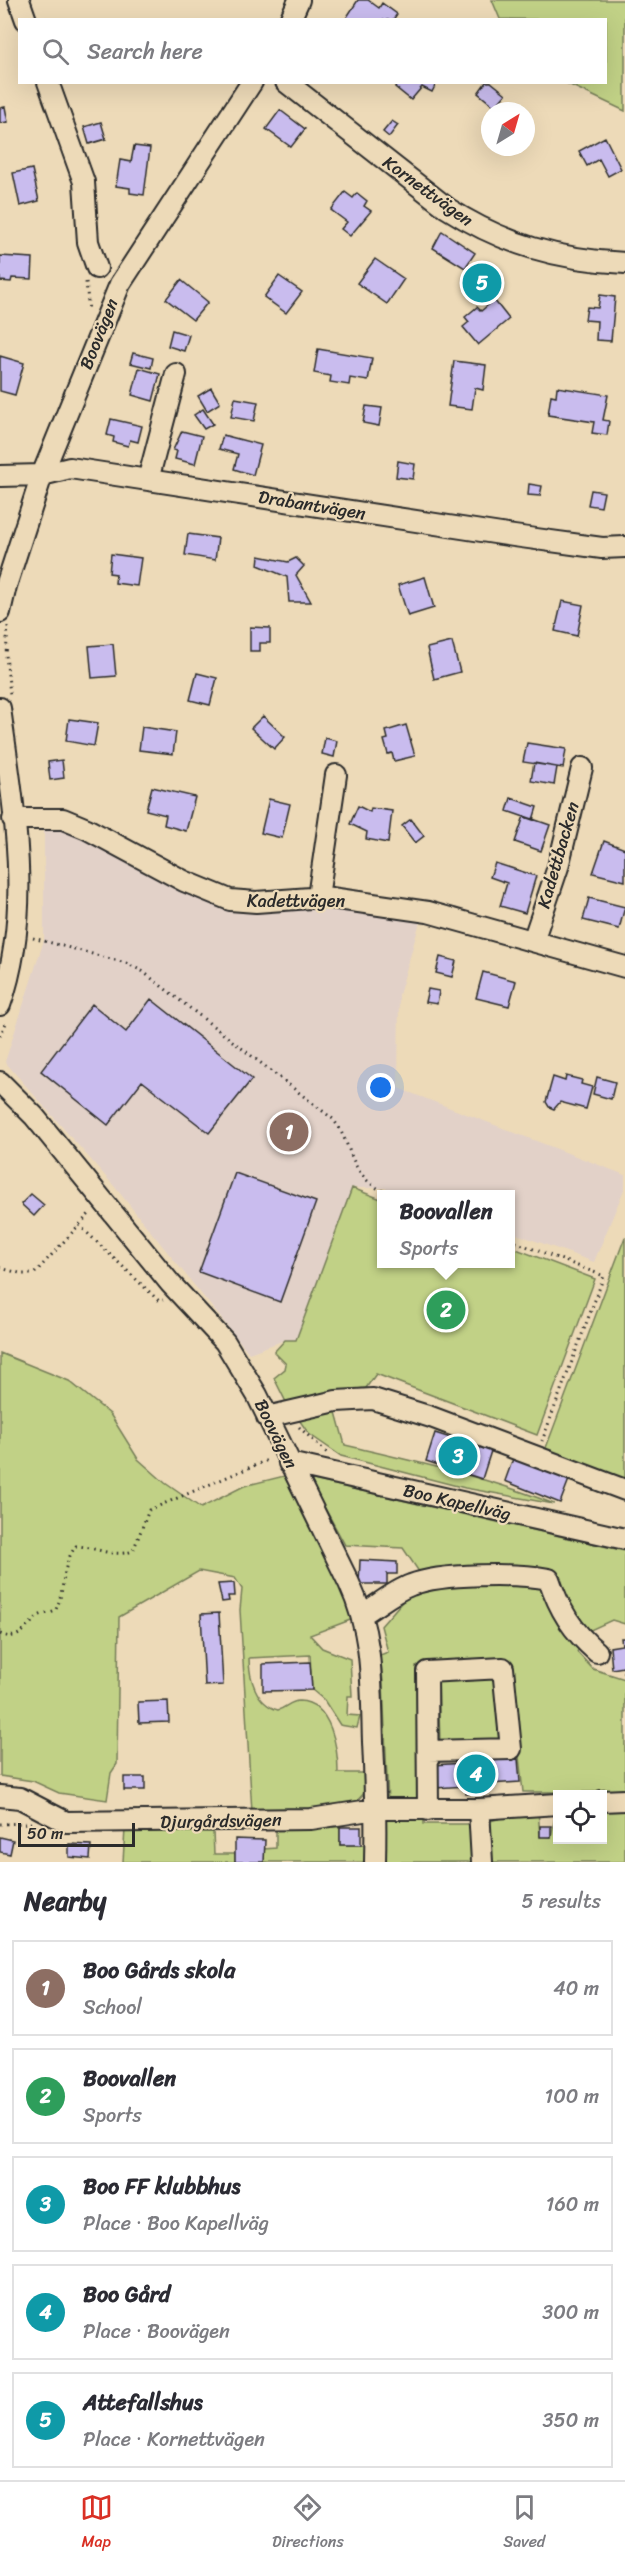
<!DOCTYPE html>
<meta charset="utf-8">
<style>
body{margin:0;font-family:Sriracha,sans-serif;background:#f2f2f3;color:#2b2b33}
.controls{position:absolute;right:18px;bottom:18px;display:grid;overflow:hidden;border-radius:0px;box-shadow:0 6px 24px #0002}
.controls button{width:54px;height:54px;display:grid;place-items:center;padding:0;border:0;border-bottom:2px solid #e1e1e2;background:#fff;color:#2b2b33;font:30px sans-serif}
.compass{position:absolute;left:481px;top:102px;width:54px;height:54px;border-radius:50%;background:#fff;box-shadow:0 6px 24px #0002;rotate:37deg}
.scale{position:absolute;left:18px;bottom:15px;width:117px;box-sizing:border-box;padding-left:6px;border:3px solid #2b2b2b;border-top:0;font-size:16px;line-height:21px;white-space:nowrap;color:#2b2b2b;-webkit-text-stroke:4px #eddab8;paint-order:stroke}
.you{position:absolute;left:381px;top:1088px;width:21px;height:21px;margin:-15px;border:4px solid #fff;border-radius:50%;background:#1a73e8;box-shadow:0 0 0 9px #1a73e833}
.badge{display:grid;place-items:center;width:39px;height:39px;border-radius:50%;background:#d93025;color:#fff;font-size:20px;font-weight:700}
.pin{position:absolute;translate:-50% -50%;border:3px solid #fff;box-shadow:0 2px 6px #0006}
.popup{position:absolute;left:377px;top:1190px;width:138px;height:78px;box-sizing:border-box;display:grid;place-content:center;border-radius:0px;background:#fff;filter:drop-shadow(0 2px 4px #0005);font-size:20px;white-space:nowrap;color:#7c7c81}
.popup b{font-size:22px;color:#2b2b33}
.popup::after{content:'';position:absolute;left:50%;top:100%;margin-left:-12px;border:12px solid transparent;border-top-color:#fff}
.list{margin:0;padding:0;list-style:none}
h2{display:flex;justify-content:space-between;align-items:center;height:78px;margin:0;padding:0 24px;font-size:26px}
h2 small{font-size:20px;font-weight:400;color:#7c7c81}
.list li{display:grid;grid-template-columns:39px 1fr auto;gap:18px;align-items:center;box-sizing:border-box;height:96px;margin:0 12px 12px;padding:0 12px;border:2px solid #e1e1e2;border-radius:0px}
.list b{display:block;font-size:22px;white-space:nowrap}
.list p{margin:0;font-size:20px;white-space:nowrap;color:#7c7c81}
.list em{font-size:20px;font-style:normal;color:#7c7c81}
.icon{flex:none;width:33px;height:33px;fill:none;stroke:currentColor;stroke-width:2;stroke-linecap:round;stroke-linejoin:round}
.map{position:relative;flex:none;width:625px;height:1862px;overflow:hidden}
.search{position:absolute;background:#fff;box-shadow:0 6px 24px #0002;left:18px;right:18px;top:18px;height:66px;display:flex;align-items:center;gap:15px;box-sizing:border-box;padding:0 21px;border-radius:0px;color:#7c7c81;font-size:22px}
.sheet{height:618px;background:#fff}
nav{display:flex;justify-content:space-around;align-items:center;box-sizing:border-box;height:84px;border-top:2px solid #e1e1e2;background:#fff;font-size:16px;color:#7c7c81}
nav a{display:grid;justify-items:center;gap:3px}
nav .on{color:#d93025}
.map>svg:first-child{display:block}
.built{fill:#e2d1c8}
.green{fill:#c1d186;stroke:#767e58;stroke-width:1.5}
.building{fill:#c9bcee;stroke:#2b2b2b;stroke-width:1.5}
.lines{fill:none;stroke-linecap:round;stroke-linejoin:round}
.minor-casing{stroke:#2b2b2b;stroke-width:24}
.path{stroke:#2b2b2b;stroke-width:3;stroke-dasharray:1.5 4.5;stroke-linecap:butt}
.minor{stroke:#eddab8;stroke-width:20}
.labels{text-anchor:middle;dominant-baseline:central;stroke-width:4.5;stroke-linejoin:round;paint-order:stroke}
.street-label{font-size:18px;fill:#2b2b2b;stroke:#eddab8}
</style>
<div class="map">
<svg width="625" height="1862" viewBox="0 0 625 1862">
<rect width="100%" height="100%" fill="#eddab8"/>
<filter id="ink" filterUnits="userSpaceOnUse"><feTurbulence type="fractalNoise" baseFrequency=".0167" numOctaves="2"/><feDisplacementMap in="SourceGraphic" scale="12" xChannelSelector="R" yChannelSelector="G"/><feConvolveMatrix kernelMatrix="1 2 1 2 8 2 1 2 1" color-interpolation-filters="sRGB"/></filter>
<g filter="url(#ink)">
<path class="built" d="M 44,826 L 68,826 L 256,908 L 364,909 L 420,922 L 399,995 L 398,1088 L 625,1175 L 625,1187 L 594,1262 L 511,1232 L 510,1194 L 405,1194 L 386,1188 L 352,1188 L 296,1340 L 285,1340 L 249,1353 L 114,1186 L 5,1062 L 44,940 Z"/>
<path class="green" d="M 492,0 L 625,0 L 625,111 L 566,83 L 606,82 L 606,20 L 500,19 Z
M 352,1188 L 381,1199 L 382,1264 L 510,1264 L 511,1247 L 595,1279 L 537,1435 L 376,1374 L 366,1388 L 338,1391 L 287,1404 L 274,1378 L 285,1369 L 286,1364 L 274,1352 L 285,1340 L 296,1340 Z
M 625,1237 L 625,1486 L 544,1453 Z
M 0,1353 L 69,1381 L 110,1414 L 138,1459 L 165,1483 L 201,1508 L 244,1486 L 284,1476 L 342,1592 L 353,1619 L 310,1635 L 322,1648 L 350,1659 L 352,1696 L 348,1696 L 347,1715 L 360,1716 L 357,1728 L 340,1725 L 324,1700 L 312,1690 L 310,1655 L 249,1658 C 249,1678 256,1704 278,1710 C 286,1708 290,1701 299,1701 C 332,1702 338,1750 338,1773 L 366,1773 L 366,1791 L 356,1802 L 331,1809 L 252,1812 L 240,1610 L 242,1589 L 235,1578 L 199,1571 L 119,1617 L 117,1764 L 111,1773 L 107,1800 L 59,1793 L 33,1781 L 0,1776 Z
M 331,1410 L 336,1412 L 345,1445 C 416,1462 487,1477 554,1504 L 465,1488 L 341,1456 L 309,1434 L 297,1417 Z
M 309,1479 L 625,1551 L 625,1624 L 612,1620 L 588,1631 L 577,1652 L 593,1669 L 625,1679 L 625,1792 L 523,1792 L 508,1659 L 416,1666 L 419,1737 L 417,1778 L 421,1800 L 388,1804 L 383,1682 L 381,1663 L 379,1662 L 380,1655 L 388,1652 L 381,1626 L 408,1595 L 430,1588 L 403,1548 L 345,1545 Z
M 494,1678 L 499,1741 L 440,1743 L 438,1679 Z
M 625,1803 L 625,1862 L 486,1862 L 483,1823 L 501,1818 L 505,1811 L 538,1810 L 540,1836 L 551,1837 L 557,1807 L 558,1840 L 602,1840 L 603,1805 Z
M 381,1818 L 424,1818 L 424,1824 L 474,1824 L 476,1862 L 380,1862 Z
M 276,1826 L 340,1827 L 340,1845 L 366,1845 L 364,1862 L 264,1862 L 264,1849 L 276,1848 Z
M 125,1829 L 213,1832 L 214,1854 L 235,1854 L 235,1862 L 123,1862 Z"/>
<path class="building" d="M 358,0 L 368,0 L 379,8 L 382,3 L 397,14 L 393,20 L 345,20 Z
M 398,82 L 437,82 L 432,92 L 422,87 L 411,100 L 395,87 Z
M 486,82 L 491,82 L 506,94 L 495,107 L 478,93 Z
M 5,107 L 8,122 L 0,123 L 0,108 Z
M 280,110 L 305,129 L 291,147 L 266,129 Z
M 392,121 L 398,125 L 389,137 L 383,132 Z
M 101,122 L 106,139 L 89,144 L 84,127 Z
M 605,137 L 621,169 L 608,176 L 599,159 L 587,166 L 579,151 Z
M 134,146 L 150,148 L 144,195 L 130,193 L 130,188 L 116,186 L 120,160 L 131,162 Z
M 32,169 L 39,201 L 20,206 L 13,173 Z
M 345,192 L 353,198 L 357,193 L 367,201 L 364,206 L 371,211 L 350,236 L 341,229 L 347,222 L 331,210 Z
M 442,231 L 475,253 L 465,268 L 433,248 Z
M 0,256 L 33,258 L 32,279 L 12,278 L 11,282 L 0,281 Z
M 375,259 L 404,279 L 387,304 L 357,283 Z
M 279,276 L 302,292 L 286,313 L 264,297 Z
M 181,280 L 208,302 L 193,320 L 166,299 Z
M 600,295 L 615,297 L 611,341 L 596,340 L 597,321 L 585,320 L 587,307 L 598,308 Z
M 494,300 L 509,319 L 478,345 L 463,327 L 469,322 L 465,317 L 477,307 L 481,311 Z
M 172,330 L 189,335 L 184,351 L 168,346 Z
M 318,349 L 372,358 L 368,381 L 350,378 L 349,385 L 330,382 L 331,376 L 314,373 Z
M 133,353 L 153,358 L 151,368 L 130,363 Z
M 0,356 L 24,363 L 15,395 L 0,391 Z
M 454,361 L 486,365 L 483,390 L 475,388 L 472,409 L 448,406 Z
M 139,368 L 160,374 L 153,401 L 132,395 Z
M 557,387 L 608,395 L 603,420 L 609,421 L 607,435 L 592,433 L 594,422 L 548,415 L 551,395 L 556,396 Z
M 211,388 L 220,403 L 207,411 L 198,396 Z
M 235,398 L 258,402 L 254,421 L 231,417 Z
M 366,406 L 382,408 L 379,426 L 363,423 Z
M 203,409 L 213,424 L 204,429 L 194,415 Z
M 111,419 L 142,426 L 138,442 L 130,440 L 128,446 L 113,442 L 114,437 L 107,435 Z
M 182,431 L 202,436 L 195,464 L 175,459 L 177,451 L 173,450 Z
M 223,435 L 261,445 L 253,475 L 234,469 L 238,454 L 219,449 Z
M 398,461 L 415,464 L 413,479 L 396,477 Z
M 529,484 L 542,486 L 540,496 L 528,495 Z
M 591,490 L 604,492 L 601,507 L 588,505 Z
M 188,534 L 218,538 L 215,560 L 185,555 Z
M 111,554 L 141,558 L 137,586 L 115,583 L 116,574 L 109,573 Z
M 259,556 L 288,562 L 296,558 L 304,566 L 296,575 L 311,602 L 289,602 L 287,577 L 258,565 Z
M 425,577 L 434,608 L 408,616 L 398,585 Z
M 562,601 L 583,605 L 577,636 L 555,631 Z
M 250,627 L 270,628 L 270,643 L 260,643 L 260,651 L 250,651 Z
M 452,642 L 460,672 L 434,679 L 427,648 Z
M 113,644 L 116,676 L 92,678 L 89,646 Z
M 197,673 L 217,678 L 210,705 L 190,700 Z
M 263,716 L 285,737 L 274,749 L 251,728 Z
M 69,719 L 98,723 L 94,746 L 66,741 Z
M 406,725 L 415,756 L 394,761 L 392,753 L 388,754 L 384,740 L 388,739 L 386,731 Z
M 142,727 L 176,732 L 173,754 L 139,750 Z
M 325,738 L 337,741 L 334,757 L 322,754 Z
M 527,743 L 566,749 L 563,768 L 523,762 Z
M 62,760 L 64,778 L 50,780 L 48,762 Z
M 534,763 L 557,767 L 554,785 L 531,781 Z
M 152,787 L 195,797 L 186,831 L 164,825 L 166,815 L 146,810 Z
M 511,798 L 537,807 L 533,820 L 507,811 Z
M 269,799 L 290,804 L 282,838 L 261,833 Z
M 358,806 L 370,812 L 371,808 L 392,811 L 388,843 L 366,839 L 367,832 L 350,824 Z
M 524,816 L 550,825 L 541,851 L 515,842 Z
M 411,819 L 424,836 L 415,843 L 402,826 Z
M 604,841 L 625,849 L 625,881 L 593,873 Z
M 495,863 L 536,876 L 525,913 L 500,906 L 507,883 L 490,877 Z
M 589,898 L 625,907 L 619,929 L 583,920 Z
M 440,957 L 456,961 L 452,977 L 436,973 Z
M 483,972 L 516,981 L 509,1006 L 476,998 Z
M 428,989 L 439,991 L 437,1004 L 425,1002 Z
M 151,999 L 252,1079 L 209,1133 L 142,1081 L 108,1125 L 41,1071 L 92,1004 L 126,1032 Z
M 566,1076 L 582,1080 L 581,1084 L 592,1087 L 586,1109 L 560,1102 L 554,1109 L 549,1107 L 546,1102 L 553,1077 L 565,1081 Z
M 597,1077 L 615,1082 L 611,1099 L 593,1094 Z
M 235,1173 L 316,1202 L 280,1302 L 199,1272 Z
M 31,1194 L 44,1205 L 34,1216 L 21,1204 Z
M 435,1433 L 491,1451 L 482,1479 L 426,1461 Z
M 514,1456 L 570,1477 L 560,1503 L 505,1481 Z
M 360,1560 L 397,1562 L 397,1574 L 387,1574 L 387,1584 L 359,1584 Z
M 234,1583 L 235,1596 L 228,1596 L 229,1601 L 222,1602 L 218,1584 Z
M 219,1613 L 223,1685 L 205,1686 L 201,1614 Z
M 621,1638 L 625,1638 L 624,1673 L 624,1667 L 612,1669 L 610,1647 L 622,1645 Z
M 310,1662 L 312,1690 L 263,1691 L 263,1664 Z
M 168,1701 L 169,1722 L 139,1723 L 138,1702 Z
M 487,1756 L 488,1761 L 518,1759 L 520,1782 L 488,1784 L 488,1793 L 466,1794 L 466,1786 L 435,1788 L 433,1765 L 465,1763 L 465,1758 Z
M 124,1777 L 145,1777 L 145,1790 L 124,1790 Z
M 540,1826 L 551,1826 L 551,1837 L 540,1837 Z
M 340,1827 L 361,1827 L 361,1845 L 340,1845 Z
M 0,1837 L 13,1840 L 10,1854 L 0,1852 Z
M 235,1839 L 265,1840 L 264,1862 L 235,1862 Z
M 69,1844 L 91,1845 L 90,1859 L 69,1857 Z"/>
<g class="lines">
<defs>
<path id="minor" d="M 19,0 L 26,20
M 290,20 L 299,0
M 48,82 L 84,182 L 88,242 L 97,268
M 286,82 L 447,208 C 503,244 559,260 625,263
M 0,476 L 42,475 L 70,468 L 514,536 L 602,548 L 625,547
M 148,480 L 176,374
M 0,612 L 6,586 L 42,475 L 120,284 L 252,82
M 0,708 C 13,806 34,909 0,1005
M 13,819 L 63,819 L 87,829 L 184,881 L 230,900 L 256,902 L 324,897 L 428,912 L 625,967
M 318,897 L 336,775
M 533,941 L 558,867 L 582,768
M 0,1082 L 34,1116 L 170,1283 L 225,1342 L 257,1395 L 349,1583 C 374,1637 371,1684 373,1742 C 375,1782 376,1822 375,1862
M 267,1417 L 336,1401 L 373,1399 L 431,1417 L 625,1490
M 289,1463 L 625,1539
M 363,1614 C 378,1605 394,1591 411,1585 C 441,1573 517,1573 549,1579 C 559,1609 572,1631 597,1652
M 0,1796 L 20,1798 L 66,1822 L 311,1819 L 376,1809 L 479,1809 L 482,1862
M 602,1801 L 625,1800
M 479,1809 L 558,1804
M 428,1810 L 427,1672 L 503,1668 L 511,1749 L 428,1751"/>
</defs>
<use href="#minor" class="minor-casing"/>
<path class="path" d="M 86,282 L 89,311
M 8,626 L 6,655 L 10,694
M 33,938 L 126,963 L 142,971 L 333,1119 C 356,1150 347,1176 389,1194
M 0,1036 L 7,1021
M 79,1225 L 159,1301 L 163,1300
M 510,1240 L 604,1276 L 542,1441
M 0,1268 L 23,1274 L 34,1274 L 91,1212
M 299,1427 L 327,1453
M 0,1634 C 19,1642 25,1628 37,1617 C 41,1613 50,1614 55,1611 C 66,1591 60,1567 76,1546 C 96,1547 112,1558 133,1551 L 149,1510 L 270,1459
M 0,1824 L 31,1823"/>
<use href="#minor" class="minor"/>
</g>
</g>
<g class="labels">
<g class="street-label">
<text transform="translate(428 191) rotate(36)">Kornettvägen</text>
<text transform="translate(99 334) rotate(-68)">Boovägen</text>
<text transform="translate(312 505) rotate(9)">Drabantvägen</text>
<text transform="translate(558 855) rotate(-74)">Kadettbacken</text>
<text x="296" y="901">Kadettvägen</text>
<text transform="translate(276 1434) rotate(64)">Boovägen</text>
<text transform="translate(457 1502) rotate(13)">Boo Kapellväg</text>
<text transform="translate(221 1821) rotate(-1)">Djurgårdsvägen</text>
</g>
</g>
</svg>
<div class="controls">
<button><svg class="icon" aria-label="locate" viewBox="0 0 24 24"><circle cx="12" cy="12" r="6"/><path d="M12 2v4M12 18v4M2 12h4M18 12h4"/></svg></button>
</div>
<svg class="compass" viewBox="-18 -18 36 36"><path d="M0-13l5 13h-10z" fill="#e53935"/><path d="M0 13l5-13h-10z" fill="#7c7c81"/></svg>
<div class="scale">50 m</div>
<div class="you"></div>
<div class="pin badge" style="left:289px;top:1132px;background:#8d6e63">1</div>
<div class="pin badge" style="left:446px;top:1310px;background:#2e9e5b">2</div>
<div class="popup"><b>Boovallen</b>Sports</div>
<div class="pin badge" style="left:458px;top:1456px;background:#0f9aa8">3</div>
<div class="pin badge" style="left:476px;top:1774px;background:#0f9aa8">4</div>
<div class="pin badge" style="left:482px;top:283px;background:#0f9aa8">5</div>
<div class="search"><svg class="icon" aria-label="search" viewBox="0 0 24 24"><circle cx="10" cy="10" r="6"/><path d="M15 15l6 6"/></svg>Search here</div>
</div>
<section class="sheet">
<h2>Nearby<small>5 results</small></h2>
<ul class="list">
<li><span class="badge" style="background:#8d6e63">1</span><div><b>Boo Gårds skola</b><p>School</p></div><em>40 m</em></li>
<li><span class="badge" style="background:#2e9e5b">2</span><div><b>Boovallen</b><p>Sports</p></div><em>100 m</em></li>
<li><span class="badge" style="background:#0f9aa8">3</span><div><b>Boo FF klubbhus</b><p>Place · Boo Kapellväg</p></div><em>160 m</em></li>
<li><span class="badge" style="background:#0f9aa8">4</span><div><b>Boo Gård</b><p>Place · Boovägen</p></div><em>300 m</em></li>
<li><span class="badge" style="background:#0f9aa8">5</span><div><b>Attefallshus</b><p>Place · Kornettvägen</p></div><em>350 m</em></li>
</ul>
</section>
<nav>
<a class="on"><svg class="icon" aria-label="map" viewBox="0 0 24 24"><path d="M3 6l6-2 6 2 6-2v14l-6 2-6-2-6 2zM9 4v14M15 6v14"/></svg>Map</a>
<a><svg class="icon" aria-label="directions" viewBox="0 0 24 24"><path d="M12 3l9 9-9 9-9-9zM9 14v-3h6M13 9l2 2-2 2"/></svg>Directions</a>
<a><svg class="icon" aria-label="saved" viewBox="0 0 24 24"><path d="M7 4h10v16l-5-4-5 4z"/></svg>Saved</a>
</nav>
